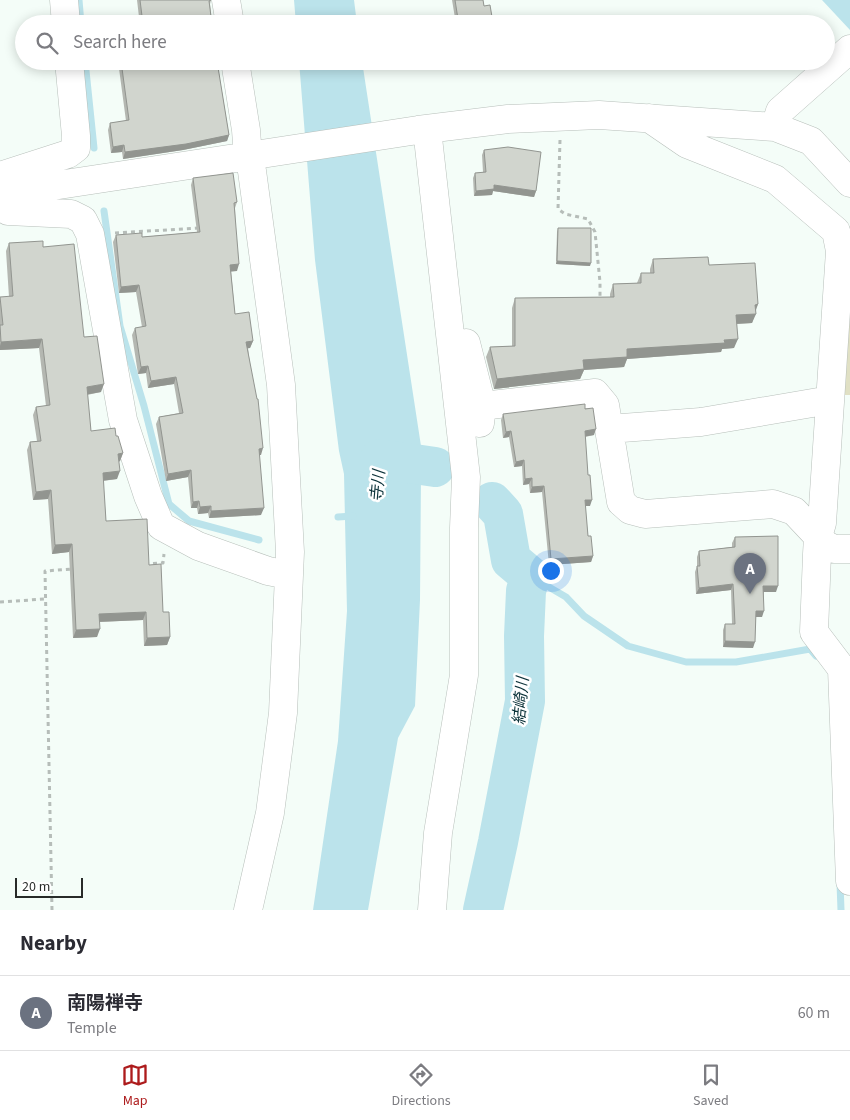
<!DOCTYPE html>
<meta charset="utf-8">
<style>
body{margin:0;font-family:"Source Sans 3","Noto Sans JP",sans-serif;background:#f7f7f7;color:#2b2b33}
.scale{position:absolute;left:15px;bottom:12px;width:68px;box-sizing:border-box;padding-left:5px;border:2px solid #282b29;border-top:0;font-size:14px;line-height:18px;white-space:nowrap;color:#282b29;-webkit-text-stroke:4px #fff;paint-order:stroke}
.you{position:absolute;left:550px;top:570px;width:18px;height:18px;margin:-12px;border:4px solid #fff;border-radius:50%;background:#1a73e8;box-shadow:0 0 0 8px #1a73e833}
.badge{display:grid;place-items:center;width:32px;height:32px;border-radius:50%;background:#ad1b1c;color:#fff;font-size:16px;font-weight:700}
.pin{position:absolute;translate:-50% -41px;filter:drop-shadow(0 1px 2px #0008)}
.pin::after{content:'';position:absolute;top:26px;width:18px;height:15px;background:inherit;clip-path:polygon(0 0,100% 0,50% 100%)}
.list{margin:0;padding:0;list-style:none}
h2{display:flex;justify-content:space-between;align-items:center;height:65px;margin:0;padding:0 20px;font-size:21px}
h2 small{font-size:16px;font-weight:400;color:#7c7c81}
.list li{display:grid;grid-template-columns:32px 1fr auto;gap:15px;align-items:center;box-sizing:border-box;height:75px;padding:0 20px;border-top:1px solid #e1e1e2}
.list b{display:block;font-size:19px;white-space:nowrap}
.list p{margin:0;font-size:16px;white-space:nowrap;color:#7c7c81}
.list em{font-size:16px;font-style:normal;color:#7c7c81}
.icon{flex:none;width:28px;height:28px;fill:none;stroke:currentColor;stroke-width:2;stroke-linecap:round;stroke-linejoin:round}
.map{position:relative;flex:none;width:850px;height:910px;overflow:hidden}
.search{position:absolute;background:#fff;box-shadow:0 2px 12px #0003;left:15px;right:15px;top:15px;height:55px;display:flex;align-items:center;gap:12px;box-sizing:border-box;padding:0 18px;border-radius:28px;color:#7c7c81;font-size:19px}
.sheet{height:140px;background:#fff}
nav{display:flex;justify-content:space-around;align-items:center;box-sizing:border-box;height:70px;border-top:1px solid #e1e1e2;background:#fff;font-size:14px;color:#7c7c81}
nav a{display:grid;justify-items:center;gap:2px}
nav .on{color:#ad1b1c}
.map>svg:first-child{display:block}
.green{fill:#e0e0c4}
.water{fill:#bbe3eb}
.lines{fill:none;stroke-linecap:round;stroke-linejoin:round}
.stream{stroke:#bbe3eb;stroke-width:7}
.river{stroke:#bbe3eb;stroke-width:40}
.minor-casing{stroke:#b7bfba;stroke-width:29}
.path{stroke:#b6bdb9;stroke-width:3;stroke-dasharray:4 4;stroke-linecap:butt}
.minor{stroke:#fff;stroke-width:28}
.wall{fill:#b4b7b1}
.shaded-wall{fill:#929590}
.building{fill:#d1d5ce;stroke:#929590}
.labels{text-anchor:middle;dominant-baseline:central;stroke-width:5;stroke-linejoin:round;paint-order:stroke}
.water-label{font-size:16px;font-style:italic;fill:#0a3138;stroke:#fff}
</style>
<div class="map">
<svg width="850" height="910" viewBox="0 0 850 910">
<rect width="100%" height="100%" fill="#f4fdf8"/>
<path class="green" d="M 850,316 L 850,395 L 843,395 Z"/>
<path class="water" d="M 294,0 L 354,0 L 357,24 L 296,24 Z
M 822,0 L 850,0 L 850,30 Z
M 299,61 L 362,61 L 421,446 L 421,472 L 420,600 L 415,706 L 398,738 L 368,910 L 313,910 L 338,741 L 347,611 L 344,474 L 339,451 L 315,260 Z"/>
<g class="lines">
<path class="stream" d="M 79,0 L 81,24
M 85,61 L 94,148
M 104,211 L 120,326 L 144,406 L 169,504 L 189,521 L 259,540
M 338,517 L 353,516
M 530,576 L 566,597 L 584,616 L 628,646 L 686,662 L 736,662 L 810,649 L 816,656
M 840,883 L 841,910"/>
<path class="river" d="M 380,459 L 435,467
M 483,910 L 498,842 L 525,701 L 524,636 L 526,591 L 530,576 L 511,560 L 503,514 L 492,502"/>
<defs>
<path id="minor" d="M 64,0 L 66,24
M 226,0 L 230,24
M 235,61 L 246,130 L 248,157 L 252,171 L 281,385 L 290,552 L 283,713 L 270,813 L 248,910
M 649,118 L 687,144 L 775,179 L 836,231 L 840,251 L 822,523 L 818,537 L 817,554 L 814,632 L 842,669 L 850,881
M 775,127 L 780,111 L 850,49
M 427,129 L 466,477 L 464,528 L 464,675 L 438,833 L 432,910
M 0,182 L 3,175 L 68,154 L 76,148 L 76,136 L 69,61
M 0,194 L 418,130 L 508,119 L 599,115 L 775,127 L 811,141 L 850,183
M 0,202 L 8,211 L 71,214 L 83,220 L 90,234 L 123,420 L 148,496 L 161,526 L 198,546 L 268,571 L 288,575
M 466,343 L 482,406 L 480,423
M 482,406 L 595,393 L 605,405 L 621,502 L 630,510 L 645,514 L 773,504 L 794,511 L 826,545 L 834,549 L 850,549
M 609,429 L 701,422 L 830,400"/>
</defs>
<use href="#minor" class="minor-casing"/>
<path class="path" d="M 560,140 L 558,209 L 565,214 L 588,219 L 595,232 L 600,282 L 600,300
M 115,233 L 199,228
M 145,564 L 163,563 L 164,554
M 0,602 L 45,599
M 52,910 L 45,571 L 72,569"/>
<use href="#minor" class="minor"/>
</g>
<path class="wall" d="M 137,0 L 211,0 L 210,4 L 212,24 L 112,24 L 113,19 L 139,17 Z
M 452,0 L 483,0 L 484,6 L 493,23 L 492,24 L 456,24 Z
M 118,61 L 217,61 L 229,135 L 227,141 L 183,150 L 123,159 L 122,152 L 111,153 L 108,130 L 110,123 L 126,121 Z
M 484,150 L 536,191 L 534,197 L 493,191 L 492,195 L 474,196 L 473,178 L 475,173 L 483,172 L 482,155 Z
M 193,178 L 237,202 L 235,208 L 237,271 L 231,271 L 235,314 L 253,341 L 250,348 L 248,348 L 261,455 L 259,455 L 261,515 L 209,518 L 208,513 L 198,514 L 197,508 L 191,508 L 188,477 L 166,481 L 156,424 L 159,417 L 179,413 L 174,384 L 148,388 L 146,373 L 138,374 L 132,335 L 135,328 L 142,327 L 136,292 L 119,293 L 113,242 L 116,235 L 142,237 L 197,232 L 191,185 Z
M 558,228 L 590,266 L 556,264 L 557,232 Z
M 9,243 L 43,247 L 84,337 L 101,392 L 87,395 L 91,431 L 116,436 L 123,453 L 120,461 L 119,462 L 117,479 L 103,481 L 106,521 L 149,565 L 170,637 L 167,645 L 144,646 L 143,620 L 99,622 L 97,637 L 73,638 L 69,552 L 52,554 L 48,499 L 33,500 L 27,450 L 30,442 L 37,441 L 33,415 L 36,407 L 46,406 L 39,348 L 0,350 L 0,297 L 9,297 L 6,251 Z
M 653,259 L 709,265 L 758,304 L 752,323 L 737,324 L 734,348 L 722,349 L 721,352 L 627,359 L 624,367 L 584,370 L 580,379 L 494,389 L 486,357 L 490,347 L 512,346 L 512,308 L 515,298 L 610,297 L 610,294 L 613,284 L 637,283 L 641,273 L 650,273 L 650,269 Z
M 585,409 L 594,435 L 585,437 L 590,506 L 585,506 L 588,536 L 593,556 L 591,562 L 549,565 L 542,492 L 530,493 L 529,484 L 523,485 L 522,466 L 514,467 L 509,437 L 503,438 L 501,420 L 503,414 Z
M 735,537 L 776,592 L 764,592 L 762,617 L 756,617 L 753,648 L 723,647 L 723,630 L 725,624 L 732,624 L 731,590 L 696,594 L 695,572 L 697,566 L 697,557 L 699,551 L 732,547 L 732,543 Z"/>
<path class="shaded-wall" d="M 464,18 L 462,24 L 457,24 L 458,19 Z
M 229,135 L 227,141 L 183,150 L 123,159 L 125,152 Z
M 124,145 L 122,152 L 111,153 L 113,147 Z
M 494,185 L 536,191 L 534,197 L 493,191 L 492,195 L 474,196 L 476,191 Z
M 557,261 L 591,263 L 590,266 L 556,264 Z
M 239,264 L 237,271 L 228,272 L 230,265 Z
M 139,285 L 136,292 L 119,293 L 121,287 Z
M 758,304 L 754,314 L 756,314 L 752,323 L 733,324 L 736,315 L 755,305 Z
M 42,339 L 39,348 L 0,350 L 0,346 L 1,342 Z
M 738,339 L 734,348 L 722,349 L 721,352 L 627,359 L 624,367 L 584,370 L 580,379 L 494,389 L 497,379 L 627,349 Z
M 253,341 L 250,348 L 244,349 L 246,342 Z
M 148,366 L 146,373 L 138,374 L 141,367 Z
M 176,377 L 174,384 L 148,388 L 151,381 Z
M 104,384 L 101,392 L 84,395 L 87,387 Z
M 596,429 L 594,435 L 582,437 L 585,431 Z
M 511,431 L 509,437 L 503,438 L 506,432 Z
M 263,448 L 261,455 L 256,455 L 259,449 Z
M 123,453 L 120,461 L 115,462 L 118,454 Z
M 524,460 L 522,466 L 514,467 L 516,462 Z
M 191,470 L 188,477 L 166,481 L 168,474 Z
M 120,471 L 117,479 L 100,481 L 103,473 Z
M 532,478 L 529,484 L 523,485 L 525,479 Z
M 544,486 L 542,492 L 530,493 L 532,487 Z
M 51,490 L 48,499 L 33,500 L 36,492 Z
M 585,500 L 592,500 L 590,506 L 583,506 Z
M 199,501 L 197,508 L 191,508 L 193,502 Z
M 211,506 L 208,513 L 198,514 L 200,507 Z
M 264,508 L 261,515 L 209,518 L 211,511 Z
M 72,544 L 69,552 L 52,554 L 55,545 Z
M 593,556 L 591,562 L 549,565 L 551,559 Z
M 733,584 L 731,590 L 696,594 L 699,588 Z
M 763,586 L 778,586 L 776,592 L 761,592 Z
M 756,611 L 764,611 L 762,617 L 754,617 Z
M 146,612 L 143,620 L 96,622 L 99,614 Z
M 100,629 L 97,637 L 73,638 L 76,630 Z
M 170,637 L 167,645 L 144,646 L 147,638 Z
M 725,641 L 755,642 L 753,648 L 723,647 Z"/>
<path class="building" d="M 140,0 L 211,0 L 209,1 L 212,24 L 114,24 L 113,19 L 142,16 Z
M 455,0 L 483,0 L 484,6 L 490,5 L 493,23 L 486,24 L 469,24 L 469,22 L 465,23 L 464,18 L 458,19 Z
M 121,61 L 217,61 L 229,135 L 186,144 L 125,152 L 124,145 L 113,147 L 110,123 L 129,120 Z
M 508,147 L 541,152 L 536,191 L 494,185 L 494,189 L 476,191 L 475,173 L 486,172 L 484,150 Z
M 233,173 L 237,202 L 234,203 L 239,264 L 230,265 L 235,314 L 249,312 L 253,341 L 246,342 L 257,399 L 258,399 L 263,448 L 259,449 L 264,508 L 211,511 L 211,506 L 200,507 L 199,501 L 193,502 L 191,470 L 168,474 L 159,417 L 183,413 L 176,377 L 151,381 L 148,366 L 141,367 L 135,328 L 146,326 L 139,285 L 121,287 L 116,235 L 142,233 L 142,237 L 200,232 L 193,178 Z
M 558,228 L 591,228 L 591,263 L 557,261 Z
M 43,241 L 43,247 L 74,244 L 84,337 L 97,336 L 104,384 L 87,387 L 91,431 L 115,428 L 116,436 L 118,436 L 123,453 L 118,454 L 120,471 L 103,473 L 106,521 L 147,519 L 149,565 L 161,564 L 163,612 L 169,612 L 170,637 L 147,638 L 146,612 L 99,614 L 100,629 L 76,630 L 72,544 L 55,545 L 51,490 L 36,492 L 30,442 L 41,441 L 36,407 L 50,405 L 42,339 L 1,342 L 0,325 L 3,325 L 0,297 L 13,296 L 9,243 Z
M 708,257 L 709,265 L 755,263 L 758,304 L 755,305 L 756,314 L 736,315 L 738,339 L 724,340 L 725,343 L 627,349 L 627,357 L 583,360 L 584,369 L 497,379 L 490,347 L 515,346 L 515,298 L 614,297 L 613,284 L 641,283 L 641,273 L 654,273 L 653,259 Z
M 585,404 L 585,409 L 593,408 L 596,429 L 585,431 L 588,475 L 590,475 L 592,500 L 585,500 L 588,536 L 591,536 L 593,556 L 551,559 L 544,486 L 532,487 L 532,478 L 525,479 L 524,460 L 516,462 L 511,431 L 506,432 L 503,414 Z
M 778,536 L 778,586 L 763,586 L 764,611 L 756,611 L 755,642 L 725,641 L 725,624 L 735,624 L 733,584 L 699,588 L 697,566 L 700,566 L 699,551 L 735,547 L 735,537 Z"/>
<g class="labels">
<g class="water-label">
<text transform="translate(378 486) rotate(-85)">寺川</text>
<text transform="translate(521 701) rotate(-85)">結崎川</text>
</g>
</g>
</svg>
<div class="scale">20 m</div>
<div class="you"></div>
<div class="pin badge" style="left:750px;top:594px;background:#6b7280">A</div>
<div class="search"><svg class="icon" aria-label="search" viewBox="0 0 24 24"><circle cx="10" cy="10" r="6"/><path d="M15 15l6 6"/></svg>Search here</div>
</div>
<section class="sheet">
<h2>Nearby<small></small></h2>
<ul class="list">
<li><span class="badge" style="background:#6b7280">A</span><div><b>南陽禅寺</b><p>Temple</p></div><em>60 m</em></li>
</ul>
</section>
<nav>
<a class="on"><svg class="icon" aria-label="map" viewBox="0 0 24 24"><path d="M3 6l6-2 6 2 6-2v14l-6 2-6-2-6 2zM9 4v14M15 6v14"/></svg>Map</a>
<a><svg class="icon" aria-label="directions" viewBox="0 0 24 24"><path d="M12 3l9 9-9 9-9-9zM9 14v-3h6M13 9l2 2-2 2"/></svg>Directions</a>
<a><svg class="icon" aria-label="saved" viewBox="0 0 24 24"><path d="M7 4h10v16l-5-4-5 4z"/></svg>Saved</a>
</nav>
